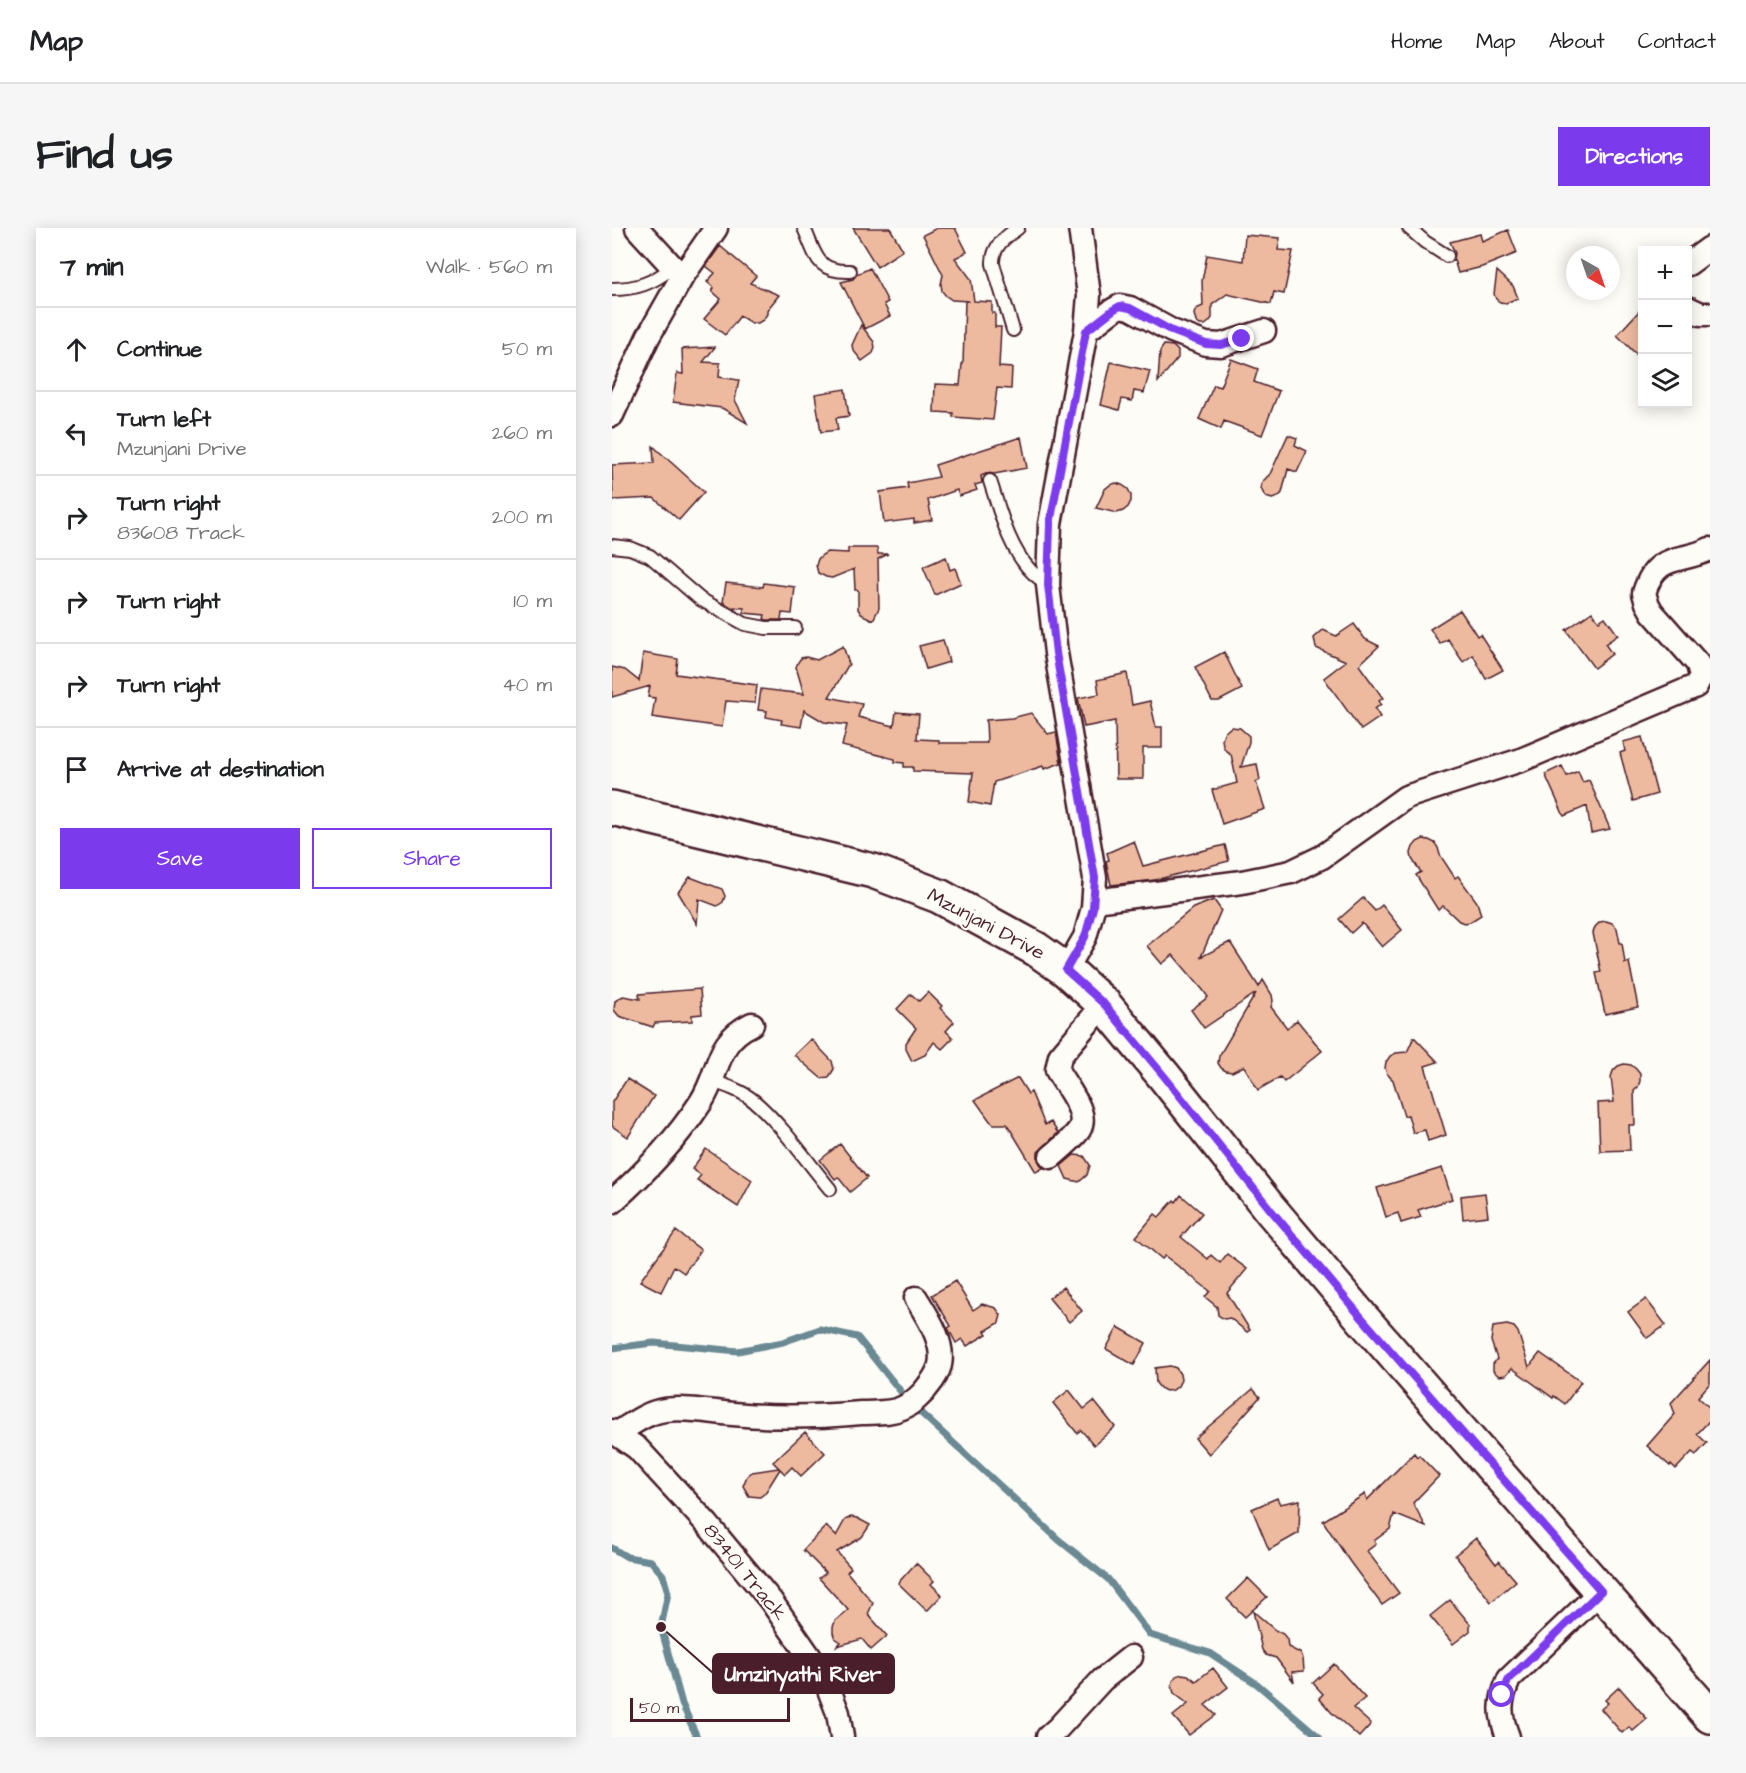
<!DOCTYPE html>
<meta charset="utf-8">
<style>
body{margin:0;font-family:"Architects Daughter",sans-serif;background:#f6f6f6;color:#202124}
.controls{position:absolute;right:18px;top:18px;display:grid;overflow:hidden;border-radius:0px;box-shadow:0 3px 15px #0003}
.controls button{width:54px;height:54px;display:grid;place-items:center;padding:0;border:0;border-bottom:2px solid #e0e0e0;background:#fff;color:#202124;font:30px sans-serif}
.compass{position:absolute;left:954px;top:18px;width:54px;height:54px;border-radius:50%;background:#fff;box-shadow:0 3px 15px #0003;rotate:140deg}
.scale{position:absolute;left:18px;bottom:15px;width:160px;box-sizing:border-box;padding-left:6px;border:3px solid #4a1f2b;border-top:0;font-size:16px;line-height:21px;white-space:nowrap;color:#4a1f2b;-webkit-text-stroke:4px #fdfcf7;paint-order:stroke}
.stop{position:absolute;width:18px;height:18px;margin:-14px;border:4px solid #7c3aed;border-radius:50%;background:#fff}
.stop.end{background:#7c3aed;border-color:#fff;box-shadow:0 2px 6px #0008}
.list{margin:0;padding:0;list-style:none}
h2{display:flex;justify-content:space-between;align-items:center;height:78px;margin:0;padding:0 24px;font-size:26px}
h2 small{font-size:20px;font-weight:400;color:#757577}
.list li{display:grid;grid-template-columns:39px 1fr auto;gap:18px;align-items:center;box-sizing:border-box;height:84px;padding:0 24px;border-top:2px solid #e0e0e0}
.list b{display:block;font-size:22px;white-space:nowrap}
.list p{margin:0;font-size:20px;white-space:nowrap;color:#757577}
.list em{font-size:20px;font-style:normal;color:#757577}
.actions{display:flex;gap:12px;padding:18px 24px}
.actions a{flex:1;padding:14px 0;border:2px solid #7c3aed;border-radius:0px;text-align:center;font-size:21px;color:#7c3aed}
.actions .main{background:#7c3aed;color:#fff}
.icon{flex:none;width:33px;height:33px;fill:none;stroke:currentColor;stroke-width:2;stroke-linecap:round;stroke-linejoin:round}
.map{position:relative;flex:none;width:1098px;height:1509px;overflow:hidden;border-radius:0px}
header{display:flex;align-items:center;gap:36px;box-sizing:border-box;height:84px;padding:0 30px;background:#fff;border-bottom:2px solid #e0e0e0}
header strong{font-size:28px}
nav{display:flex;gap:33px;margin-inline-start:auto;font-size:21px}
.intro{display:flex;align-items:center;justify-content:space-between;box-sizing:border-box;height:144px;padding:0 36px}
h1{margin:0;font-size:42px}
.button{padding:15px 27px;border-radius:0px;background:#7c3aed;color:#fff;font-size:21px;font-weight:700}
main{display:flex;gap:36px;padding:0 36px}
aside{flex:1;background:#fff;border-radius:0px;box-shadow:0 3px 15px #0003}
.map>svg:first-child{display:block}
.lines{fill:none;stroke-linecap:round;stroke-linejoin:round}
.stream{stroke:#6a8993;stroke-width:7}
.building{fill:#edba9f;stroke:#4a1f2b;stroke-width:1.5}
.service-casing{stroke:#4a1f2b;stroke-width:16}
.minor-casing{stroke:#4a1f2b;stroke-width:27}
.secondary-casing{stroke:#4a1f2b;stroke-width:38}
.service{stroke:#fdfcf7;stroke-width:12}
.minor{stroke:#fdfcf7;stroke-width:22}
.secondary{stroke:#fdfcf7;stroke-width:33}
.route{stroke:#7c3aed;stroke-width:8}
.labels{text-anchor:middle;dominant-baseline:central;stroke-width:4.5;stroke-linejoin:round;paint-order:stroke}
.street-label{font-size:20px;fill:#4a1f2b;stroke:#fdfcf7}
.leader{fill:none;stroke:#4a1f2b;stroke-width:2}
.callout-dot{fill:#4a1f2b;stroke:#fdfcf7;stroke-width:2}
.callout{fill:#4a1f2b;stroke:#4a1f2b;stroke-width:2}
.callout-label{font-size:21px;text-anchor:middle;font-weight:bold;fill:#fff}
</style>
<header>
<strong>Map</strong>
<nav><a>Home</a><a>Map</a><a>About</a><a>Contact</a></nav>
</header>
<div class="intro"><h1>Find us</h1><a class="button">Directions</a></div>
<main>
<aside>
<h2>7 min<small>Walk · 560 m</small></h2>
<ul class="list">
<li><svg class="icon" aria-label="ahead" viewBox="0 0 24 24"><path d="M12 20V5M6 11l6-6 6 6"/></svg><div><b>Continue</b></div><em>50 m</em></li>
<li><svg class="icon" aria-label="left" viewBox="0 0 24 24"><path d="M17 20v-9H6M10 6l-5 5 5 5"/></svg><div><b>Turn left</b><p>Mzunjani Drive</p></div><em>260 m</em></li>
<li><svg class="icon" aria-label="right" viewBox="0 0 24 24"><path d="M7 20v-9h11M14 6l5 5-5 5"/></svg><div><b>Turn right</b><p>83608 Track</p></div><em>200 m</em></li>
<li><svg class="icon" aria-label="right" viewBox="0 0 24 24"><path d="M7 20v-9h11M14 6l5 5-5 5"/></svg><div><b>Turn right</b></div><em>10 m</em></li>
<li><svg class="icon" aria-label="right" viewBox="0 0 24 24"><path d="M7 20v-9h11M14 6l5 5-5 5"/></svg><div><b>Turn right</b></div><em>40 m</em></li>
<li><svg class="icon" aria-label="arrive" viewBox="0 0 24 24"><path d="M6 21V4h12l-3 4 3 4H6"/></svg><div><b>Arrive at destination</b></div></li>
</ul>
<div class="actions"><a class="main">Save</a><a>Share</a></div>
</aside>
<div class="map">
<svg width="1098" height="1509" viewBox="0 0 1098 1509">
<rect width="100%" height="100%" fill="#fdfcf7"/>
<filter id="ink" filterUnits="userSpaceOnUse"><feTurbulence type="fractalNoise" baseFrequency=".0167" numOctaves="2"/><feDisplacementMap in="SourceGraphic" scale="12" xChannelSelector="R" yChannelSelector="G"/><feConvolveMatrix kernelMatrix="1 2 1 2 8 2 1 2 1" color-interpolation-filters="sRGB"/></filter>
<g filter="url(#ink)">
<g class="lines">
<path class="stream" d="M 0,1120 L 42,1115 L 126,1123 L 171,1114 L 208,1101 L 245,1109 L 298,1175 L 447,1312 L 496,1351 L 538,1407 L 598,1425 L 645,1456 L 707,1509
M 0,1320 L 15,1329 L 39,1333 L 51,1347 L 56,1365 L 49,1399 L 70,1476 L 85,1509"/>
</g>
<path class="building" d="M 241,0 L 278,0 L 291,22 L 265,39 Z
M 325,0 L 343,0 L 355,24 L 343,30 L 359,51 L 362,73 L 380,74 L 380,85 L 383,85 L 383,99 L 389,99 L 387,139 L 400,140 L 399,161 L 385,160 L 381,192 L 341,189 L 341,185 L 322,184 L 323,156 L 348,157 L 350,136 L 351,136 L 353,73 L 357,73 L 340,72 L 334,68 L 330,63 L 329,56 L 331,47 L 311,7 Z
M 896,2 L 905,25 L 870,39 L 846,45 L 842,32 L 843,25 L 838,14 L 868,6 L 870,13 Z
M 633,7 L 668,10 L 666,22 L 681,23 L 672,66 L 662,64 L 659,76 L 615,66 L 600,77 L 600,90 L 597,94 L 593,97 L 588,97 L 584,94 L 582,86 L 584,81 L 591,78 L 590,53 L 595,27 L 631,33 Z
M 108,18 L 144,48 L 138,55 L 167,67 L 155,82 L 155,86 L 151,92 L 146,95 L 139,95 L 128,88 L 113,107 L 92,91 L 109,71 L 100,63 L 102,60 L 95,54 L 103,45 L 94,38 Z
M 258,40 L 276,74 L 272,76 L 278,88 L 253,101 L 229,54 L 241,51 L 245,46 Z
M 885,43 L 901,58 L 906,70 L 894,75 L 888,74 L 884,71 L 882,66 Z
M 1030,80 L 1030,132 L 1005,107 Z
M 249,97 L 262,114 L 263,120 L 261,125 L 250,133 L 241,122 L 240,117 Z
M 552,117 L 561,118 L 566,123 L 566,130 L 546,154 L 548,123 Z
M 103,119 L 91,134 L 108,135 L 107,149 L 127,152 L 123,172 L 135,195 L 110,180 L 61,174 L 65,145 L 71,146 L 70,121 Z
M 619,131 L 646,141 L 642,154 L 667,163 L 650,207 L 612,193 L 609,201 L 587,191 L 602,157 L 608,159 Z
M 499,134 L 538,143 L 532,165 L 522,163 L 520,173 L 510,171 L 507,182 L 489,177 Z
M 233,161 L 237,188 L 224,190 L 226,202 L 209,204 L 203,166 Z
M 676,207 L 685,210 L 683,217 L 695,223 L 685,244 L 676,241 L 670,265 L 666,269 L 660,271 L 654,269 L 651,265 L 649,260 L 650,254 L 658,246 Z
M 409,209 L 415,240 L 382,246 L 376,245 L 369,248 L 370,255 L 363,257 L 365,262 L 347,268 L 345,262 L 316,272 L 320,292 L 302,295 L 302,291 L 272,295 L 268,264 L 296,260 L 295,255 L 327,249 L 323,237 Z
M 41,218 L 92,264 L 67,292 L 42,270 L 1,272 L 0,237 L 42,235 Z
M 504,255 L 510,257 L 516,261 L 519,267 L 519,273 L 516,279 L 511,283 L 505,285 L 484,280 L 493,261 L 498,257 Z
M 236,320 L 265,320 L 266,326 L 276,326 L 266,331 L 267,380 L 261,392 L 249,386 L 246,381 L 246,362 L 243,362 L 242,341 L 220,350 L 214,349 L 206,345 L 204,337 L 206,331 L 210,327 L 215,324 L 236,325 Z
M 334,329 L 338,342 L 343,340 L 349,355 L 323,367 L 311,339 Z
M 114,355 L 151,359 L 152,355 L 183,359 L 180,386 L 170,385 L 169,392 L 155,392 L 152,391 L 153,387 L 132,385 L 132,380 L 119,379 L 111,374 Z
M 848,382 L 865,408 L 868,406 L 891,442 L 874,451 L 861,427 L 851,434 L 836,411 L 828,416 L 818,401 Z
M 980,384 L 987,393 L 993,389 L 1006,407 L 993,416 L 1000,426 L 982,440 L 954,402 Z
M 742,396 L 753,411 L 767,418 L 747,437 L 771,470 L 767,473 L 769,476 L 763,481 L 768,489 L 749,502 L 712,450 L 734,433 L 704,420 L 702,410 L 711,402 L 724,408 Z
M 331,412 L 337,434 L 314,441 L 307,418 Z
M 231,418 L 237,436 L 217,469 L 250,476 L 246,489 L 282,498 L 284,484 L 307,486 L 305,511 L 327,512 L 327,515 L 375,515 L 374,492 L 400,490 L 419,485 L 436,506 L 444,504 L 449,535 L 432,541 L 431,538 L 382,554 L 378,578 L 357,574 L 361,545 L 301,543 L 301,539 L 292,539 L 292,535 L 283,534 L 283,531 L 230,518 L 235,497 L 212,494 L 192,482 L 189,499 L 169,496 L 170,492 L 154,489 L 155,483 L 146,482 L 149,461 L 192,466 L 184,439 L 186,434 L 189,430 L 194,429 L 205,432 Z
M 612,424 L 630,461 L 607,473 L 600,473 L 583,439 Z
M 31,425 L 66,431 L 64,446 L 145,457 L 143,475 L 114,473 L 110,499 L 40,489 L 43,470 L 36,469 L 38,458 L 0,469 L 0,439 L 13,442 L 27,453 Z
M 515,445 L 520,477 L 538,473 L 544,499 L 550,499 L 550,520 L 531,520 L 531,551 L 504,551 L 503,493 L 472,499 L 466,470 L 487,466 L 485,452 Z
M 619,499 L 628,500 L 637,508 L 637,514 L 629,539 L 645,536 L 648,552 L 644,554 L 653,581 L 610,596 L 600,562 L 625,555 L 619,526 L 614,523 L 611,518 L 610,511 L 612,505 Z
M 1030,509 L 1045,566 L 1021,573 L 1008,525 L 1013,523 L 1011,514 Z
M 950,538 L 955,548 L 966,543 L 971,555 L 971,554 L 977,552 L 998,601 L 979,605 L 975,578 L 952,588 L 933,546 Z
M 811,611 L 817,612 L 823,615 L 826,620 L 828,627 L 843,650 L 846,648 L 865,674 L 869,687 L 858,694 L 852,695 L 847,693 L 831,678 L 826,682 L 804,647 L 809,644 L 800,631 L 799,625 L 801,619 L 805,614 Z
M 522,613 L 531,638 L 613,617 L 617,633 L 543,652 L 499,657 L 494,633 L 497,632 L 495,625 Z
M 78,649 L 110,661 L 113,668 L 111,674 L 105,678 L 87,671 L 85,696 L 66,664 Z
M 751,670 L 763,683 L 770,677 L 790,702 L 770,719 L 750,695 L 739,705 L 727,691 Z
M 602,672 L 609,682 L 589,729 L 618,714 L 647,759 L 651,752 L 660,767 L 661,773 L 659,779 L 675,800 L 685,792 L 710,823 L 672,854 L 668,849 L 646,862 L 632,838 L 620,844 L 614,843 L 609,840 L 606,835 L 607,828 L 644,765 L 592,800 L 579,782 L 596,769 L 591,762 L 561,727 L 550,736 L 535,718 L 581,680 Z
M 994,693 L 1000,695 L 1005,700 L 1008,715 L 1010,715 L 1013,735 L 1017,734 L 1026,779 L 993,786 L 984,745 L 989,744 L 981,705 L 983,699 L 988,694 Z
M 88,761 L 90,786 L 80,787 L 80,793 L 43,795 L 41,799 L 7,788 L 2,782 L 3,773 L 11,768 L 28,771 L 27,766 Z
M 316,764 L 330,778 L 328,780 L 342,794 L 334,803 L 341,810 L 330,821 L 322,814 L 313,827 L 300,833 L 294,821 L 294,815 L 304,800 L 285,781 L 299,766 L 307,773 Z
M 802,809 L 826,834 L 813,838 L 834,907 L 816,913 L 813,902 L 801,905 L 796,887 L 792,888 L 781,852 L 775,846 L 773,840 L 774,834 L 778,828 L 784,825 L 795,824 Z
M 199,811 L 220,833 L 222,841 L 217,849 L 209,850 L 182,827 Z
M 1012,836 L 1019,837 L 1024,841 L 1028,846 L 1028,853 L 1026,859 L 1022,863 L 1023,897 L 1017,897 L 1018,922 L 988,923 L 986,875 L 1002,874 L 999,849 L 1001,843 L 1006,838 Z
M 406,850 L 416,866 L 419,864 L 433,897 L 439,894 L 446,905 L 426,924 L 426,932 L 431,940 L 424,944 L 395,896 L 382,896 L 378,893 L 363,872 Z
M 15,851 L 42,868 L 16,909 L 0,898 L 0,874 Z
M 228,916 L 255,950 L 238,964 L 226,949 L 223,951 L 208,932 Z
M 94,921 L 140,952 L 126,979 L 85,952 L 89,947 L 80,941 Z
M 462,927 L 472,928 L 478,937 L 475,947 L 467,954 L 455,951 L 449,938 Z
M 830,940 L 840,971 L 806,982 L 809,989 L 789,995 L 786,985 L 774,989 L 765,960 Z
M 873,965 L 876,988 L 851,991 L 849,968 Z
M 569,967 L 590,985 L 569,1009 L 596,1031 L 599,1027 L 608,1035 L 615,1026 L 635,1041 L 615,1065 L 638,1102 L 635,1104 L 618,1090 L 612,1091 L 606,1087 L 605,1079 L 593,1069 L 598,1063 L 553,1028 L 550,1031 L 524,1009 L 543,986 L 547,989 L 562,972 L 564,974 Z
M 64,1003 L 89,1022 L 72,1045 L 62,1038 L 49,1064 L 28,1053 Z
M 343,1053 L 361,1082 L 370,1076 L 384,1080 L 389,1087 L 387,1095 L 373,1103 L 375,1106 L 355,1118 L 350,1111 L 344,1115 L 336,1100 L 339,1098 L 320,1067 Z
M 451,1059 L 470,1083 L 457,1094 L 437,1070 Z
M 1034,1071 L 1054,1097 L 1035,1110 L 1016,1084 Z
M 895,1097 L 902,1099 L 906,1104 L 917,1139 L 928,1125 L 969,1154 L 953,1176 L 942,1168 L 941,1170 L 900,1140 L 894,1147 L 887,1148 L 881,1143 L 881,1136 L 885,1131 L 879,1113 L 881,1099 Z
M 506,1099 L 534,1115 L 522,1137 L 494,1121 Z
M 1098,1132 L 1098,1155 L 1086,1169 L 1098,1180 L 1098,1192 L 1085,1206 L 1095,1215 L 1084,1227 L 1080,1224 L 1064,1241 L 1059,1236 L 1058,1238 L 1035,1218 L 1063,1186 L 1059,1175 Z
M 558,1138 L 564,1140 L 568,1146 L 569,1152 L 566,1158 L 561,1162 L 554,1163 L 548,1160 L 544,1155 L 543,1140 Z
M 641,1161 L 648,1169 L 597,1226 L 583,1210 Z
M 457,1162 L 472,1181 L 482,1173 L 503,1199 L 482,1217 L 469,1202 L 465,1205 L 441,1175 Z
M 193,1204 L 213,1225 L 189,1248 L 180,1239 L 173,1246 L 168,1241 L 153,1265 L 148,1269 L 137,1268 L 131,1258 L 135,1248 L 140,1244 L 167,1240 L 161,1234 Z
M 802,1225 L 805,1229 L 807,1227 L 827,1248 L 801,1275 L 814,1299 L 782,1286 L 778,1301 L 762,1313 L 764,1316 L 755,1323 L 787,1365 L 770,1377 L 738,1334 L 711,1293 L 753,1266 L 755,1272 Z
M 665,1270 L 668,1276 L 688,1272 L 687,1305 L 657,1322 L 640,1281 Z
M 239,1289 L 245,1290 L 258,1297 L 250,1309 L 225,1324 L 239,1340 L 235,1344 L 261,1375 L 256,1386 L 275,1408 L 259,1422 L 250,1411 L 225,1418 L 229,1414 L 223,1410 L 221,1405 L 221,1399 L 223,1393 L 236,1382 L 207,1350 L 214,1345 L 191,1322 L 214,1298 L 224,1308 L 233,1292 Z
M 864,1310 L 884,1336 L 887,1333 L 904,1353 L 879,1374 L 843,1327 Z
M 304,1335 L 322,1353 L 319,1356 L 330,1367 L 315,1383 L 286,1355 Z
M 636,1350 L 655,1369 L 633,1389 L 615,1371 Z
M 838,1372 L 858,1396 L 858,1403 L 841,1416 L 818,1388 Z
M 641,1383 L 663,1402 L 671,1406 L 675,1411 L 676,1419 L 688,1425 L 691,1430 L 692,1443 L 680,1444 L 682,1454 L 664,1430 L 654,1427 L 650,1422 Z
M 722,1436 L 753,1470 L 741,1480 L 759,1496 L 747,1509 L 719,1484 L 707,1470 L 711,1466 L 701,1455 Z
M 601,1440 L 616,1459 L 593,1477 L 604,1487 L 577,1507 L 561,1488 L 576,1476 L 562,1465 L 560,1459 L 561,1453 L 564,1448 L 570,1446 L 576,1447 L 584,1453 Z
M 1007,1459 L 1035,1491 L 1021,1503 L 1017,1499 L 1010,1505 L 989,1481 L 996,1475 L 993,1472 Z"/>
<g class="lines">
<defs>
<path id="service" d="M 192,0 C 204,27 204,44 238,43
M 797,0 L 813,14 L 835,28
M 0,61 C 25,61 41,55 61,39
M 401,102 L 381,36 C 380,19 393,9 406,0
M 378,253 C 388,283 396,318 418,342 C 423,348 430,352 436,357
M 0,318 L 18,320 L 38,328 L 88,371 L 133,396 L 154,400 L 183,400
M 100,853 C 115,858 130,863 142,873 C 170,897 194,932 218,961"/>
<path id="minor" d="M 25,0 L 70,49
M 1076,36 L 1098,20
M 1076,80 L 1089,86 L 1098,86
M 474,103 L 501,82 L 508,78 L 518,80 L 560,103 L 594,116 L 609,117 L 652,103
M 0,187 L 36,109 L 70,49 L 104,0
M 482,673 L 630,654 L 679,644 L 710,629 L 794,569 L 909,532 L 1084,458 L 1089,449 L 1086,436 L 1040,384 L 1035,375 L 1032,365 C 1045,324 1066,336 1098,321
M 454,742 L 473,709 L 481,680 L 483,650 L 444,425 L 436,357 L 438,296 L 474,103 L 477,67 L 468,0
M 439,929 C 448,921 460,912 467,902 C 478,885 453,858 445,842 L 448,828 L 492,776
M 0,974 C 34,944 64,912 89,874 C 109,843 102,814 140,796
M 0,1203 L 25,1220 L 96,1297 L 159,1373 L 209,1445 L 216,1459 L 226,1485 L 230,1509
M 4,1206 C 19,1197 35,1184 53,1182 C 75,1179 99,1184 121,1186 C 164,1190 207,1189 249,1185 C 263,1184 277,1186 290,1180 C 300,1176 311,1166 317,1157 C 322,1151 326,1144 328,1137 C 333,1114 315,1088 304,1070
M 436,1509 L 446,1500 L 490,1452 L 519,1429
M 896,1509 C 887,1486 887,1474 897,1451 L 989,1363"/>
<path id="secondary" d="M 0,580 L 261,643 L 327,668 L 424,721 L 454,742 L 492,776 L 552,848 L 658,981 L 750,1090 L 1098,1488"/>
</defs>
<use href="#service" class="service-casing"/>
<use href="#minor" class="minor-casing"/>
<use href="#secondary" class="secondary-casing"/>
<use href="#service" class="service"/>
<use href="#minor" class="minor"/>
<use href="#secondary" class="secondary"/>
</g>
</g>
<g class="lines" filter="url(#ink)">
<path class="route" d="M 630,111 L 609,117 L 594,116 L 560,103 L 518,80 L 508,78 L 501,82 L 474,103 L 438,296 L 436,357 L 444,425 L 483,650 L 481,680 L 473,709 L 454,742 L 492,776 L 552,848 L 658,981 L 750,1090 L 989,1363 L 897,1451 L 890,1467"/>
</g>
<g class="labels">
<g class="street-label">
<text transform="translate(374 696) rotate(28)">Mzunjani Drive</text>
<text transform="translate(133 1344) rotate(51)">83401 Track</text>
</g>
</g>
<path class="leader" d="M49 1399L101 1445"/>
<circle class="callout-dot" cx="49" cy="1399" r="6"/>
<rect class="callout" x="101" y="1426" width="181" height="39" rx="6"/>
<g class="callout-label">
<text x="191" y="1453">Umzinyathi River</text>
</g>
</svg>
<div class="controls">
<button>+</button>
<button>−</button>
<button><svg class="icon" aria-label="layers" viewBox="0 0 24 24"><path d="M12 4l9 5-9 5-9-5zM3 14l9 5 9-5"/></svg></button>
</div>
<svg class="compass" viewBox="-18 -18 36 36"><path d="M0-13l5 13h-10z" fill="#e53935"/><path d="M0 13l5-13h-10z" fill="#757577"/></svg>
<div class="scale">50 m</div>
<div class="stop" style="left:890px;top:1467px"></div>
<div class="stop end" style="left:630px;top:111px"></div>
</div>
</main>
